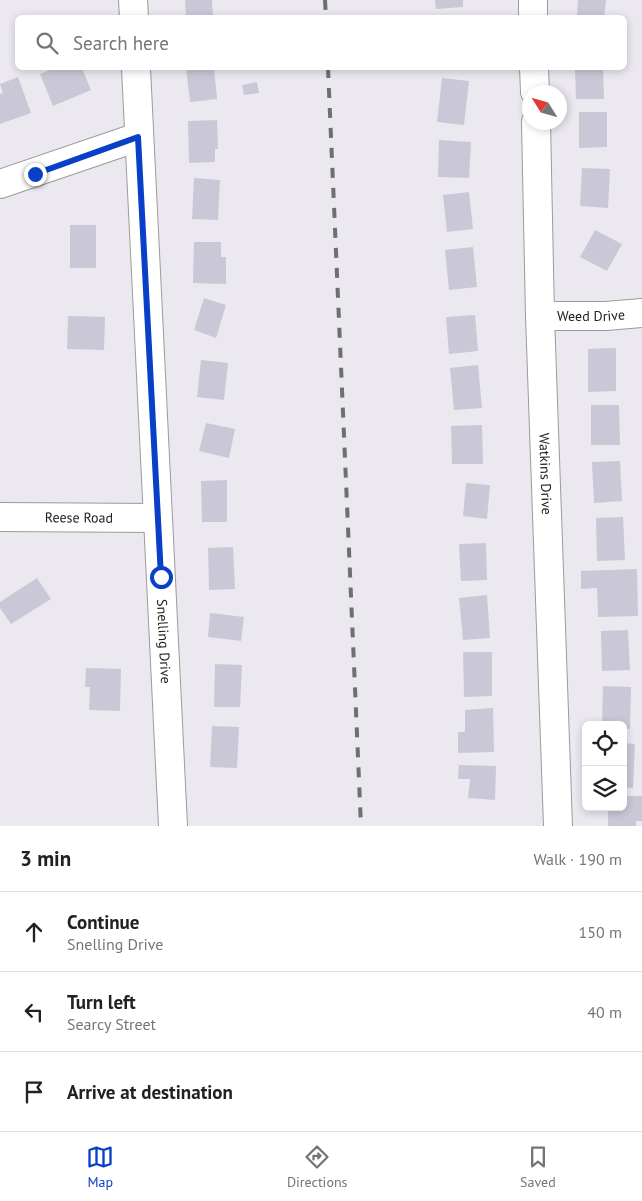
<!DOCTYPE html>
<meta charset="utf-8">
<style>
body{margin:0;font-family:"PT Sans",sans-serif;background:#f2f2f2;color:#202124}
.controls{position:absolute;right:15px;bottom:15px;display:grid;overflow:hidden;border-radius:8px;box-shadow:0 2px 8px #0003}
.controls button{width:45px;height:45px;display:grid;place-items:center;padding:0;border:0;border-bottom:1px solid #e0e0e0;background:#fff;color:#202124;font:25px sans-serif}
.compass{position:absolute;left:522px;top:85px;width:45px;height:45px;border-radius:50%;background:#fff;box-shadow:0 2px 8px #0003;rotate:307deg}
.stop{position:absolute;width:15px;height:15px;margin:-11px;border:4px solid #0a3fc7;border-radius:50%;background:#fff}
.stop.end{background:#0a3fc7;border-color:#fff;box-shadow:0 1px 5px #0008}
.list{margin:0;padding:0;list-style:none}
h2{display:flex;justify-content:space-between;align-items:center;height:65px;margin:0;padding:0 20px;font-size:21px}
h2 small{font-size:16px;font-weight:400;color:#757577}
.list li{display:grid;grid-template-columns:32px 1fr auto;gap:15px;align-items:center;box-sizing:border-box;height:80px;padding:0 20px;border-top:1px solid #e0e0e0}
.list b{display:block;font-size:19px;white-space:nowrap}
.list p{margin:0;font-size:16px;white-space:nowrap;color:#757577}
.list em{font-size:16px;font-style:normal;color:#757577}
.icon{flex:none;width:28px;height:28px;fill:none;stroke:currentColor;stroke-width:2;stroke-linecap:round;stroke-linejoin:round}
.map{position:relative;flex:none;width:642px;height:826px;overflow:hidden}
.search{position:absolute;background:#fff;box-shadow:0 2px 8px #0003;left:15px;right:15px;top:15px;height:55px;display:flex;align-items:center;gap:12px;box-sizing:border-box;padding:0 18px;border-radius:8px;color:#757577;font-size:19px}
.sheet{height:305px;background:#fff}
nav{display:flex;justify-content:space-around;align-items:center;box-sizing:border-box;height:70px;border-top:1px solid #e0e0e0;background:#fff;font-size:14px;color:#757577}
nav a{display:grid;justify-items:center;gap:2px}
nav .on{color:#0a3fc7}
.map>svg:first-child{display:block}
.building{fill:#cac8d7}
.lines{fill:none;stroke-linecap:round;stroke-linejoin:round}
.minor-casing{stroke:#9b9b9b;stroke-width:30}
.minor{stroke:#fff;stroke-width:28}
.rail{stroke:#6f6f6f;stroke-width:4;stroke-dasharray:10 10;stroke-linecap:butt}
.route{stroke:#0a3fc7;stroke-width:6}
.labels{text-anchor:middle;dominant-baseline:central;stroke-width:5;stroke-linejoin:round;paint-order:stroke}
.street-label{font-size:14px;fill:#212121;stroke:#fff}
</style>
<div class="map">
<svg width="642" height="826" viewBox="0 0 642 826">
<rect width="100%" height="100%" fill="#ebe8f0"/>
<path class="building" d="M 185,0 L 212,0 L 213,18 L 186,18 Z
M 435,0 L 463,0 L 463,7 L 436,9 Z
M 578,0 L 606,0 L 604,18 L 577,18 Z
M 55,68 L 82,68 L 91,90 L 53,106 L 40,74 Z
M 186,68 L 214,68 L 217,99 L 190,102 Z
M 575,68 L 603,68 L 604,99 L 576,99 Z
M 18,77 L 31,113 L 0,124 L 0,94 L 3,93 L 0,84 Z
M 442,78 L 469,81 L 464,125 L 437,122 Z
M 257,82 L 259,93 L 244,95 L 242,85 Z
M 579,112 L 607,112 L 607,147 L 579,148 Z
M 217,120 L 218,149 L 215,149 L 215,162 L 189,163 L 188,121 Z
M 439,140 L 471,142 L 469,178 L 438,177 Z
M 582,168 L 610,169 L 608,208 L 580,206 Z
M 194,178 L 220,180 L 218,220 L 192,219 Z
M 469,192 L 473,229 L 447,232 L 443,195 Z
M 70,225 L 96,225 L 96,268 L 70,268 Z
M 595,230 L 622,244 L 607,271 L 580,257 Z
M 194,242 L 221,242 L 221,257 L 226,257 L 226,284 L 193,283 Z
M 473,247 L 477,287 L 449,290 L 445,250 Z
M 204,298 L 226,305 L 216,338 L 194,330 Z
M 475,315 L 478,351 L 449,354 L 446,317 Z
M 68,316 L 105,317 L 104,350 L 67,349 Z
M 616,348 L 616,391 L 588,392 L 588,349 Z
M 201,360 L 228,363 L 224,400 L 197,397 Z
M 478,365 L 482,408 L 454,410 L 450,368 Z
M 591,405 L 619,405 L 620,445 L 591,445 Z
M 206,423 L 235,429 L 229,458 L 199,451 Z
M 482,425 L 483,464 L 452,464 L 451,426 Z
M 620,461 L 622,501 L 594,503 L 592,462 Z
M 227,480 L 227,522 L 202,522 L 201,481 Z
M 466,483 L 490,485 L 487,519 L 463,516 Z
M 623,517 L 625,560 L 597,561 L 596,518 Z
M 486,543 L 487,580 L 461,581 L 459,544 Z
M 233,547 L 235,589 L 209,590 L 208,548 Z
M 637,569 L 638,616 L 598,617 L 597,588 L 581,589 L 581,571 Z
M 37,578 L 51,599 L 11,624 L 0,608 L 0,602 Z
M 487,595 L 490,638 L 463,640 L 459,598 Z
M 210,613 L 244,617 L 241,641 L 208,637 Z
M 628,630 L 630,670 L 602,671 L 601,631 Z
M 463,652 L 492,652 L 492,696 L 464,697 Z
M 215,664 L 242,665 L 240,707 L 214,707 Z
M 86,668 L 121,669 L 120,711 L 89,710 L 90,687 L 85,687 Z
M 603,686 L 631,687 L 630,729 L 623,729 L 623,725 L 602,725 Z
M 493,708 L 494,752 L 458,753 L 458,732 L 465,732 L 465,710 Z
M 212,726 L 239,727 L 237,768 L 210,767 Z
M 623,743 L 635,744 L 633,788 L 623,787 Z
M 459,765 L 496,766 L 495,800 L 468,798 L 470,779 L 458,779 Z
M 623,796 L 642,796 L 642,821 L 636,821 L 636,826 L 608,826 L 608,811 L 590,810 L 590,807 L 623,807 Z"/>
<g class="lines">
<defs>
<g id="minor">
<path d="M 133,0 L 134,18"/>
<path d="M 533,0 L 533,18"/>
<path id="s1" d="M 136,68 L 173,826"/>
<path d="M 534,68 L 535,92"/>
<path id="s2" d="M 536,122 L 540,316 L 558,826"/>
<path d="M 0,184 L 138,137"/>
<path id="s3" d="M 540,316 L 606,316 L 642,313"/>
<path id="s4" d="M 0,517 L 157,518"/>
</g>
</defs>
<use href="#minor" class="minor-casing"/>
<use href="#minor" class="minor"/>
<path class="rail" d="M 325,0 L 326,18
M 328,68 L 361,826"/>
</g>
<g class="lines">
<path class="route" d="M 35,174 L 138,137 L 161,577"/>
</g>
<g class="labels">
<g class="street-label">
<text stroke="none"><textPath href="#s3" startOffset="51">Weed Drive</textPath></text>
<text stroke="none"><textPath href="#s2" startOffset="352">Watkins Drive</textPath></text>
<text stroke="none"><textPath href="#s4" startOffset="79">Reese Road</textPath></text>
<text stroke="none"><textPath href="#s1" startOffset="574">Snelling Drive</textPath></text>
</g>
</g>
</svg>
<div class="controls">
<button><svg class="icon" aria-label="locate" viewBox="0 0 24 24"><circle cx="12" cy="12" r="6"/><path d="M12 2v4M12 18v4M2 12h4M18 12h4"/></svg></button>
<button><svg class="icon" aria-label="layers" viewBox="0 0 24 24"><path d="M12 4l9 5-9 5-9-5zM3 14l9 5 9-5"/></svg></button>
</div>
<svg class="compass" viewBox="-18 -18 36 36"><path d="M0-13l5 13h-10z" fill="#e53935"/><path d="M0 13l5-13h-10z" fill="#757577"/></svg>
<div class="stop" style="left:161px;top:577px"></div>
<div class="stop end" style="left:35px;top:174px"></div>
<div class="search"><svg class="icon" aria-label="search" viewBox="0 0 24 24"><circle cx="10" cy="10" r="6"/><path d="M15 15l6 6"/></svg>Search here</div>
</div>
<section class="sheet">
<h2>3 min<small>Walk · 190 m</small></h2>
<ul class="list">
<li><svg class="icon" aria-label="ahead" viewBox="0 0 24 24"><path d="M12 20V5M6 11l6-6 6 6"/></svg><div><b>Continue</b><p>Snelling Drive</p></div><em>150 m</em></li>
<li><svg class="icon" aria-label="left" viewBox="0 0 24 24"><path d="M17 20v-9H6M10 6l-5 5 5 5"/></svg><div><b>Turn left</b><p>Searcy Street</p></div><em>40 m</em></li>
<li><svg class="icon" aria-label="arrive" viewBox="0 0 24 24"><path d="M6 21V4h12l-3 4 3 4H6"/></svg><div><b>Arrive at destination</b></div></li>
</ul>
</section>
<nav>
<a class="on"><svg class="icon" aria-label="map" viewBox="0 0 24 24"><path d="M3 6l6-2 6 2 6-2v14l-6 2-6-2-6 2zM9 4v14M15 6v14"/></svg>Map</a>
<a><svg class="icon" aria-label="directions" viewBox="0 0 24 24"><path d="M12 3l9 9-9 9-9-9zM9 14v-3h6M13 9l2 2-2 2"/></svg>Directions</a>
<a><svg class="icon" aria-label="saved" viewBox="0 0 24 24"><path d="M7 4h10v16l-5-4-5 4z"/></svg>Saved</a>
</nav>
